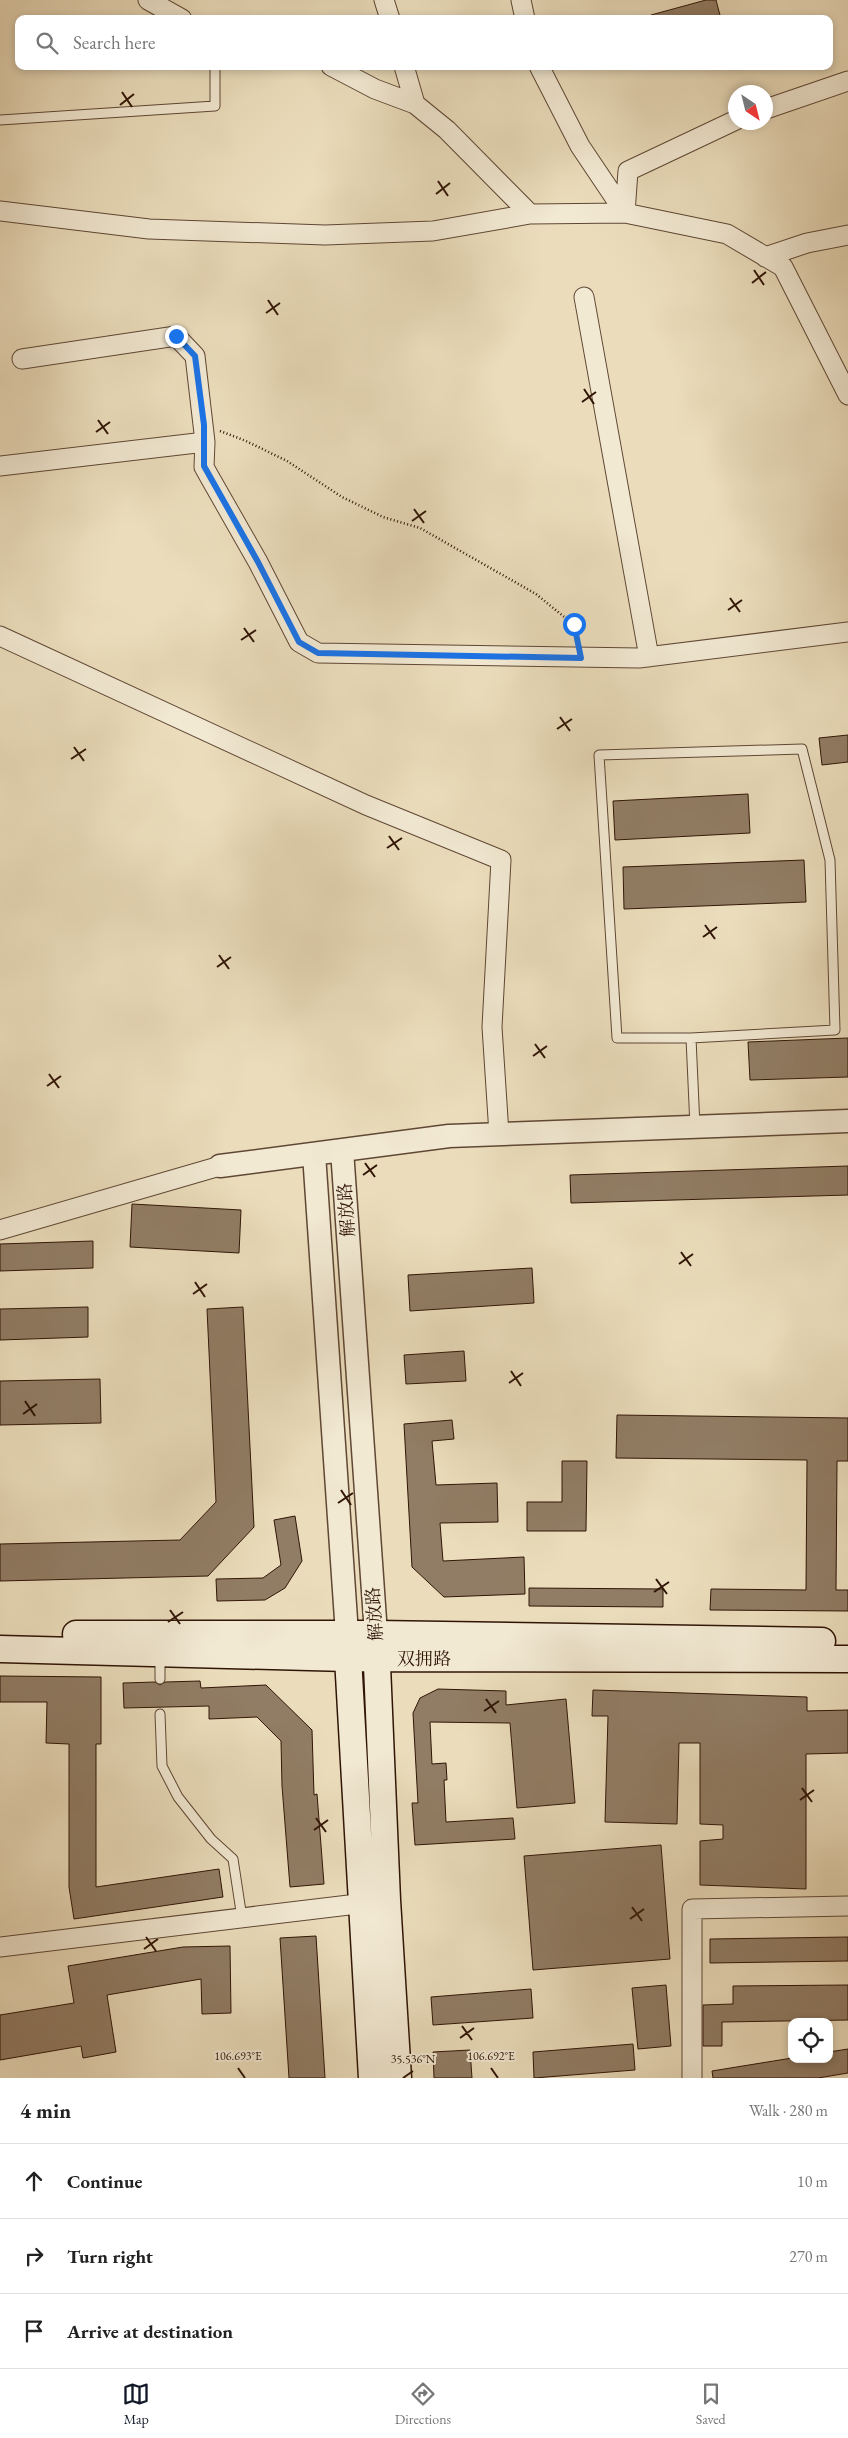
<!DOCTYPE html>
<meta charset="utf-8">
<style>
body{margin:0;font-family:"EB Garamond","Noto Serif SC",serif;background:#f2f2f2;color:#222}
.controls{position:absolute;right:15px;bottom:15px;display:grid;overflow:hidden;border-radius:10px;box-shadow:0 2px 8px #0003}
.controls button{width:45px;height:45px;display:grid;place-items:center;padding:0;border:0;border-bottom:1px solid #e0e0e0;background:#fff;color:#222;font:25px sans-serif}
.compass{position:absolute;left:728px;top:85px;width:45px;height:45px;border-radius:50%;background:#fff;box-shadow:0 2px 8px #0003;rotate:145deg}
.stop{position:absolute;width:15px;height:15px;margin:-11px;border:4px solid #1a73e8;border-radius:50%;background:#fff}
.stop.end{background:#1a73e8;border-color:#fff;box-shadow:0 1px 5px #0008}
.list{margin:0;padding:0;list-style:none}
h2{display:flex;justify-content:space-between;align-items:center;height:65px;margin:0;padding:0 20px;font-size:21px}
h2 small{font-size:16px;font-weight:400;color:#767676}
.list li{display:grid;grid-template-columns:32px 1fr auto;gap:15px;align-items:center;box-sizing:border-box;height:75px;padding:0 20px;border-top:1px solid #e0e0e0}
.list b{display:block;font-size:19px;white-space:nowrap}
.list em{font-size:16px;font-style:normal;color:#767676}
.icon{flex:none;width:28px;height:28px;fill:none;stroke:currentColor;stroke-width:2;stroke-linecap:round;stroke-linejoin:round}
.map{position:relative;flex:none;width:848px;height:2078px;overflow:hidden}
.search{position:absolute;background:#fff;box-shadow:0 2px 8px #0003;left:15px;right:15px;top:15px;height:55px;display:flex;align-items:center;gap:12px;box-sizing:border-box;padding:0 18px;border-radius:10px;color:#767676;font-size:19px}
.sheet{height:290px;background:#fff}
nav{display:flex;justify-content:space-around;align-items:center;box-sizing:border-box;height:70px;border-top:1px solid #e0e0e0;background:#fff;font-size:14px;color:#767676}
nav a{display:grid;justify-items:center;gap:2px}
nav .on{color:#111827}
.map>svg:first-child{display:block}
.building{fill:#917d65;stroke:#301506}
.lines{fill:none;stroke-linecap:round;stroke-linejoin:round}
.service-casing{stroke:#5f4734;stroke-width:11}
.minor-casing{stroke:#5f4734;stroke-width:21}
.tertiary-casing{stroke:#5f4734;stroke-width:25}
.secondary-casing{stroke:#301506;stroke-width:29}
.path{stroke:#301506;stroke-width:2.5;stroke-dasharray:1 2.5;stroke-linecap:butt}
.service{stroke:#f2e9d3;stroke-width:9}
.minor{stroke:#f2e9d3;stroke-width:19}
.tertiary{stroke:#f2e9d3;stroke-width:22}
.secondary{stroke:#f2e9d3;stroke-width:26}
.route{stroke:#1a73e8;stroke-width:6}
.ticks{fill:none;stroke:#301506;stroke-width:2}
.labels{text-anchor:middle;dominant-baseline:central;stroke-width:4;stroke-linejoin:round;paint-order:stroke}
.street-label{font-size:18px;fill:#301506;stroke:#f2e9d3}
.ticks-label{font-size:12px;text-anchor:middle;fill:#301506;stroke:#f2e9d3;stroke-width:4;stroke-linejoin:round;paint-order:stroke}
</style>
<div class="map">
<svg width="848" height="2078" viewBox="0 0 848 2078">
<rect width="100%" height="100%" fill="#ebddbc"/>
<filter id="stains"><feTurbulence type="fractalNoise" baseFrequency=".004" numOctaves="4"/><feColorMatrix values="0 0 0 0 .2 0 0 0 0 .09 0 0 0 0 .02 0 0 0 .5 -.17"/></filter>
<radialGradient id="worn" r=".72"><stop offset=".6" stop-color="#630" stop-opacity="0"/><stop offset="1" stop-color="#630" stop-opacity=".3"/></radialGradient>
<path class="building" d="M 706,0 L 716,0 L 721,19 L 652,19 L 651,15 Z
M 848,735 L 848,762 L 822,765 L 819,738 Z
M 748,794 L 750,833 L 615,840 L 613,801 Z
M 804,860 L 806,902 L 624,909 L 623,867 Z
M 848,1038 L 848,1077 L 750,1080 L 748,1042 Z
M 848,1166 L 848,1195 L 571,1203 L 570,1175 Z
M 132,1204 L 241,1210 L 239,1253 L 130,1247 Z
M 93,1241 L 93,1268 L 0,1271 L 0,1244 Z
M 532,1268 L 534,1303 L 410,1311 L 408,1275 Z
M 88,1307 L 88,1337 L 0,1340 L 0,1309 Z
M 243,1307 L 254,1527 L 208,1576 L 0,1581 L 0,1544 L 180,1540 L 216,1502 L 207,1309 Z
M 464,1351 L 466,1381 L 406,1384 L 404,1355 Z
M 100,1379 L 101,1423 L 0,1425 L 0,1381 Z
M 617,1415 L 848,1418 L 848,1461 L 837,1461 L 836,1590 L 848,1590 L 848,1611 L 710,1610 L 711,1589 L 806,1590 L 807,1460 L 616,1458 Z
M 452,1420 L 454,1439 L 432,1441 L 436,1485 L 497,1483 L 498,1522 L 440,1523 L 443,1561 L 524,1557 L 525,1594 L 444,1597 L 412,1567 L 404,1424 Z
M 562,1461 L 587,1461 L 586,1531 L 527,1531 L 527,1502 L 562,1502 Z
M 295,1516 L 302,1561 L 285,1588 L 265,1600 L 217,1601 L 216,1579 L 263,1578 L 281,1565 L 274,1520 Z
M 529,1588 L 663,1589 L 663,1607 L 529,1606 Z
M 0,1676 L 101,1677 L 101,1744 L 96,1744 L 96,1887 L 219,1869 L 223,1897 L 74,1919 L 69,1887 L 69,1744 L 46,1743 L 47,1702 L 0,1702 Z
M 200,1681 L 201,1688 L 266,1685 L 312,1730 L 314,1795 L 317,1794 L 324,1884 L 290,1887 L 282,1786 L 281,1741 L 257,1717 L 209,1719 L 209,1706 L 124,1708 L 123,1683 L 155,1682 L 160,1685 L 165,1682 Z
M 438,1689 L 506,1691 L 506,1705 L 566,1699 L 575,1803 L 517,1808 L 510,1723 L 430,1722 L 432,1764 L 446,1763 L 447,1780 L 444,1780 L 446,1822 L 513,1818 L 515,1839 L 415,1845 L 412,1803 L 418,1803 L 413,1713 L 420,1698 Z
M 593,1690 L 807,1697 L 807,1711 L 848,1710 L 848,1753 L 806,1754 L 806,1889 L 700,1885 L 700,1841 L 723,1839 L 723,1825 L 700,1824 L 700,1743 L 679,1743 L 677,1824 L 605,1822 L 608,1716 L 592,1716 Z
M 661,1845 L 670,1959 L 533,1970 L 524,1856 Z
M 316,1936 L 325,2078 L 289,2078 L 280,1938 Z
M 848,1937 L 848,1961 L 710,1963 L 710,1939 Z
M 230,1946 L 231,2013 L 202,2014 L 201,1979 L 107,1995 L 116,2052 L 83,2058 L 81,2046 L 0,2060 L 0,2015 L 74,2003 L 68,1966 L 183,1947 Z
M 666,1985 L 671,2046 L 638,2049 L 632,1988 Z
M 848,1985 L 848,2020 L 722,2022 L 722,2046 L 703,2046 L 703,2005 L 733,2004 L 733,1986 Z
M 531,1989 L 533,2018 L 433,2025 L 431,1997 Z
M 633,2044 L 635,2070 L 534,2078 L 533,2052 Z
M 848,2049 L 848,2073 L 818,2078 L 713,2078 L 712,2071 L 792,2058 L 829,2059 L 829,2052 Z
M 470,2050 L 472,2078 L 434,2078 L 433,2052 Z"/>
<g class="lines">
<defs>
<path id="service" d="M 0,120 L 215,106 L 215,66
M 691,1038 L 835,1030 L 830,860 L 802,749 L 599,755 L 617,1038 L 691,1038 L 695,1127
M 160,1679 L 160,1656
M 160,1714 L 162,1766 L 178,1797 L 211,1839 L 233,1859 L 242,1918"/>
<path id="minor" d="M 148,0 L 182,19
M 384,0 L 390,19
M 521,0 L 525,19
M 331,66 L 375,89 L 415,104
M 404,66 L 415,104 L 447,130 L 530,214
M 539,66 L 580,146 L 625,213
M 766,109 L 848,81
M 0,211 L 149,229 L 325,235 L 433,231 L 530,214 L 625,213 L 727,234 L 783,267 L 848,395
M 625,213 L 628,171 L 736,120
M 765,257 L 807,243 L 848,235
M 584,297 L 649,657
M 22,359 L 176,336 L 195,356 L 205,442
M 0,466 L 205,442 L 204,467 L 209,476 L 258,562 L 299,642 L 318,653 L 639,658 L 848,632
M 0,636 L 366,805 L 501,860 L 492,1027 L 499,1134
M 0,1230 L 220,1166
M 0,1947 L 374,1902
M 692,2078 L 692,1909 L 848,1906"/>
<path id="tertiary" d="M 342,1150 L 376,1634
M 314,1154 L 347,1634
M 220,1166 L 449,1136 L 848,1121"/>
<path id="secondary" d="M 76,1634 L 376,1634 L 822,1641
M 347,1640 L 372,2078
M 376,1642 L 387,1900 L 398,2078
M 0,1649 L 347,1658 L 848,1659"/>
</defs>
<use href="#service" class="service-casing"/>
<use href="#minor" class="minor-casing"/>
<use href="#tertiary" class="tertiary-casing"/>
<use href="#secondary" class="secondary-casing"/>
<path class="path" d="M 220,431 L 246,441 L 287,461 L 342,497 L 383,517 L 420,528 L 536,594 L 574,625 L 577,640"/>
<use href="#service" class="service"/>
<use href="#minor" class="minor"/>
<use href="#tertiary" class="tertiary"/>
<use href="#secondary" class="secondary"/>
</g>
<g class="lines">
<path class="route" d="M 176,336 L 195,356 L 204,425 L 204,466 L 258,562 L 299,642 L 318,653 L 581,658 L 574,624"/>
</g>
<path class="ticks" d="M 122,92 L 132,107M 120,105 L 134,94M 438,181 L 448,196M 436,194 L 450,183M 754,270 L 764,285M 752,283 L 766,272M 268,300 L 278,315M 266,313 L 280,303M 584,389 L 594,404M 582,402 L 596,392M 98,420 L 108,434M 96,432 L 110,422M 414,509 L 424,523M 412,521 L 426,511M 730,598 L 740,612M 728,610 L 742,600M 244,628 L 254,642M 241,640 L 256,630M 560,717 L 570,731M 557,729 L 572,719M 74,747 L 84,761M 71,759 L 86,749M 389,836 L 399,850M 387,848 L 402,838M 705,925 L 715,939M 703,937 L 717,927M 219,955 L 229,969M 217,967 L 231,957M 535,1044 L 545,1058M 533,1056 L 547,1046M 49,1074 L 59,1088M 47,1086 L 61,1076M 365,1163 L 375,1177M 363,1175 L 377,1165M 681,1252 L 691,1266M 679,1264 L 693,1254M 195,1282 L 205,1297M 193,1294 L 207,1284M 511,1371 L 521,1386M 509,1383 L 523,1373M 25,1401 L 35,1416M 23,1414 L 37,1404M 341,1490 L 351,1505M 338,1503 L 353,1493M 656,1579 L 667,1594M 654,1592 L 669,1582M 170,1610 L 180,1624M 168,1622 L 183,1612M 486,1699 L 496,1713M 484,1711 L 499,1701M 802,1788 L 812,1802M 800,1800 L 814,1790M 316,1818 L 326,1832M 314,1830 L 328,1820M 632,1907 L 642,1921M 630,1919 L 644,1909M 146,1937 L 156,1951M 144,1949 L 158,1939M 462,2026 L 472,2040M 460,2038 L 474,2028M 238,2068 L 245,2078M 491,2068 L 498,2078M 403,2078 L 413,2071"/>
<g class="labels">
<g class="street-label">
<text transform="translate(346 1210) rotate(-94)">解放路</text>
<text transform="translate(374 1614) rotate(-94)">解放路</text>
<text x="424" y="1658">双拥路</text>
</g>
</g>
<g class="ticks-label">
<text x="238" y="2060">106.693°E</text>
<text x="491" y="2060">106.692°E</text>
<text x="413" y="2063">35.536°N</text>
</g>
<rect width="100%" height="100%" filter="url(#stains)"/>
<rect width="100%" height="100%" fill="url(#worn)"/>
</svg>
<div class="controls">
<button><svg class="icon" aria-label="locate" viewBox="0 0 24 24"><circle cx="12" cy="12" r="6"/><path d="M12 2v4M12 18v4M2 12h4M18 12h4"/></svg></button>
</div>
<svg class="compass" viewBox="-18 -18 36 36"><path d="M0-13l5 13h-10z" fill="#e53935"/><path d="M0 13l5-13h-10z" fill="#767676"/></svg>
<div class="stop" style="left:574px;top:624px"></div>
<div class="stop end" style="left:176px;top:336px"></div>
<div class="search"><svg class="icon" aria-label="search" viewBox="0 0 24 24"><circle cx="10" cy="10" r="6"/><path d="M15 15l6 6"/></svg>Search here</div>
</div>
<section class="sheet">
<h2>4 min<small>Walk · 280 m</small></h2>
<ul class="list">
<li><svg class="icon" aria-label="ahead" viewBox="0 0 24 24"><path d="M12 20V5M6 11l6-6 6 6"/></svg><div><b>Continue</b></div><em>10 m</em></li>
<li><svg class="icon" aria-label="right" viewBox="0 0 24 24"><path d="M7 20v-9h11M14 6l5 5-5 5"/></svg><div><b>Turn right</b></div><em>270 m</em></li>
<li><svg class="icon" aria-label="arrive" viewBox="0 0 24 24"><path d="M6 21V4h12l-3 4 3 4H6"/></svg><div><b>Arrive at destination</b></div></li>
</ul>
</section>
<nav>
<a class="on"><svg class="icon" aria-label="map" viewBox="0 0 24 24"><path d="M3 6l6-2 6 2 6-2v14l-6 2-6-2-6 2zM9 4v14M15 6v14"/></svg>Map</a>
<a><svg class="icon" aria-label="directions" viewBox="0 0 24 24"><path d="M12 3l9 9-9 9-9-9zM9 14v-3h6M13 9l2 2-2 2"/></svg>Directions</a>
<a><svg class="icon" aria-label="saved" viewBox="0 0 24 24"><path d="M7 4h10v16l-5-4-5 4z"/></svg>Saved</a>
</nav>
